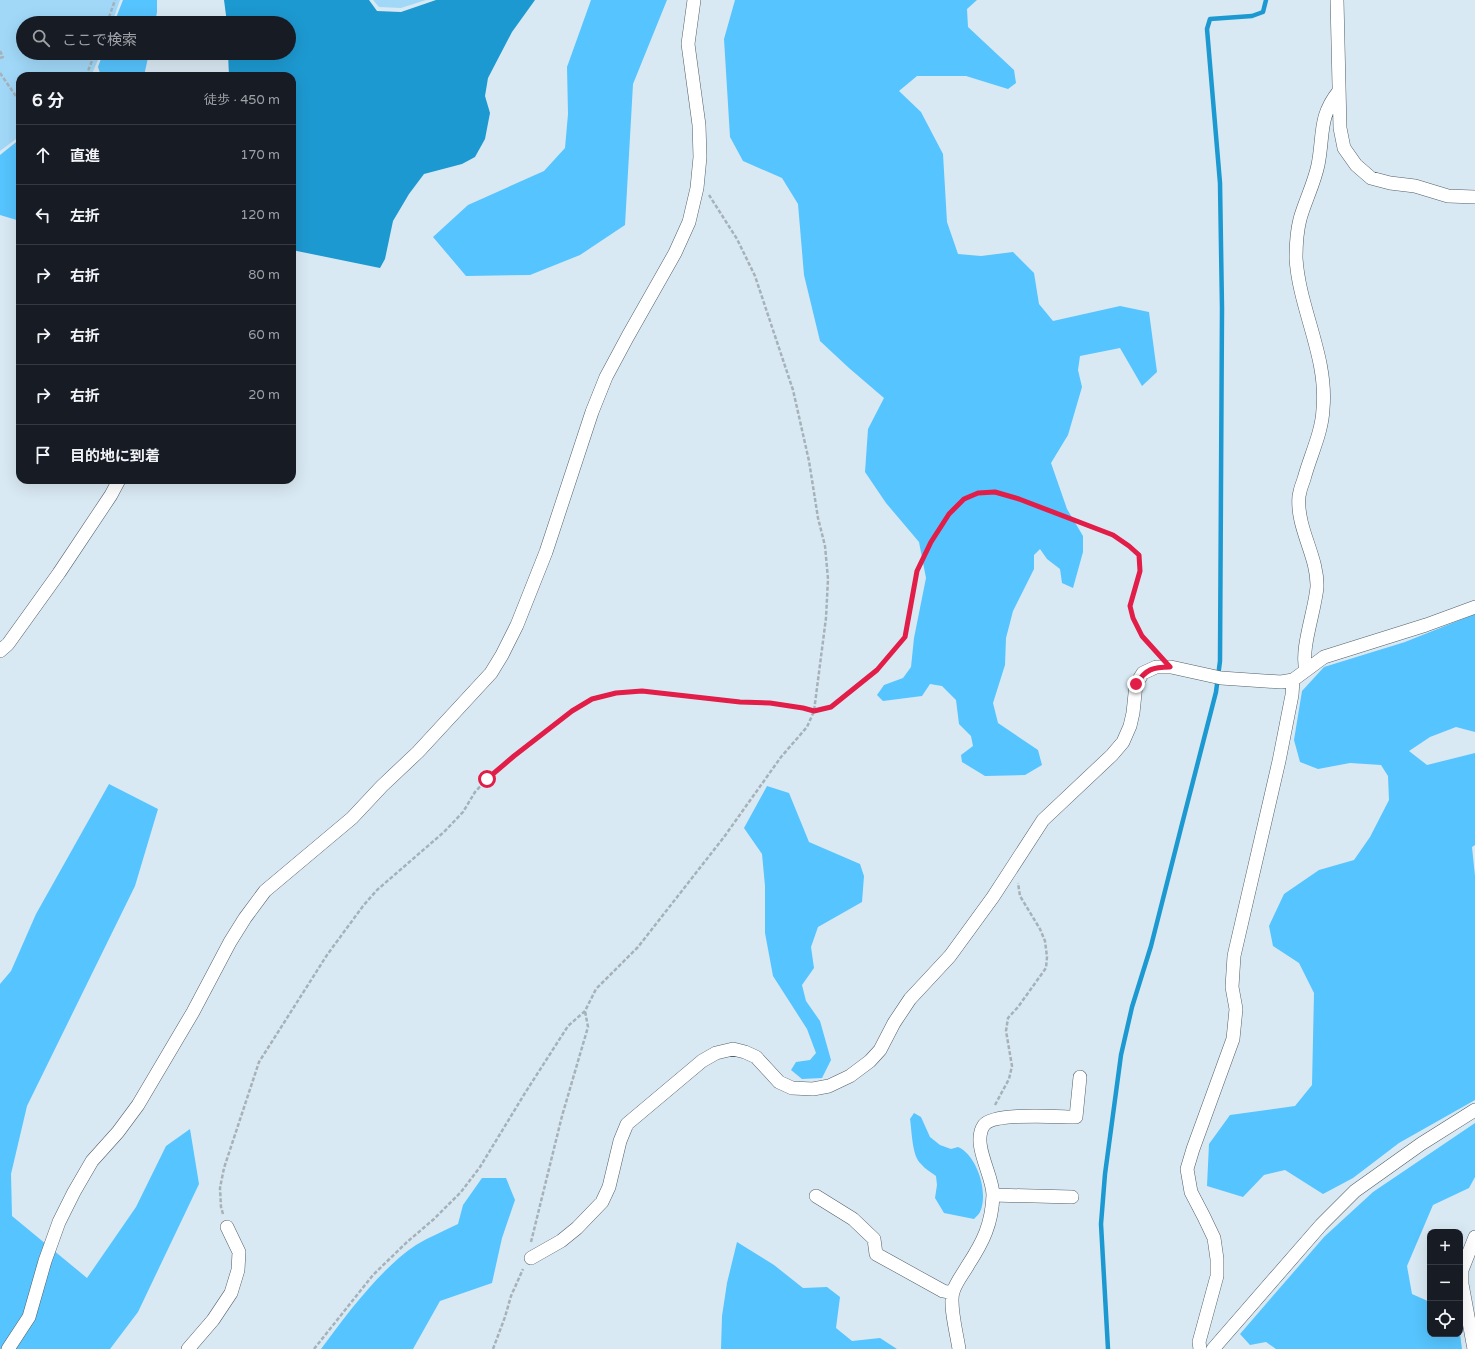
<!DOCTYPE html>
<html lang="ja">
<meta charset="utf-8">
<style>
body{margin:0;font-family:"Varela Round","Noto Sans JP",sans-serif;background:#242831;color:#f1f3f6}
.controls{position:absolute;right:12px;bottom:12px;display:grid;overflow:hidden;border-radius:8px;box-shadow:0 4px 16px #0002}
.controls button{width:36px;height:36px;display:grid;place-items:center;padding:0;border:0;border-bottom:1px solid #363941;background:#171b24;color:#f1f3f6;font:20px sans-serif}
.stop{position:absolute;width:12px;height:12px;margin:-9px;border:3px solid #e11d48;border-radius:50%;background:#fff}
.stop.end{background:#e11d48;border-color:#fff;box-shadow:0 1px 4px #0008}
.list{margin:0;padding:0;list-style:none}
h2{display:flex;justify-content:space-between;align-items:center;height:52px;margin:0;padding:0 16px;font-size:17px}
h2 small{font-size:13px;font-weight:400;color:#9ea1a6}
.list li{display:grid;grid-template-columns:26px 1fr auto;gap:12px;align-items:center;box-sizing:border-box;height:60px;padding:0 16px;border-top:1px solid #363941}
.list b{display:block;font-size:15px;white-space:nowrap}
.list em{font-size:13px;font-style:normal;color:#9ea1a6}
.icon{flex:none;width:22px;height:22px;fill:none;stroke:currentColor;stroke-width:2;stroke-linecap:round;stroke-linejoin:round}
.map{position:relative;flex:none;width:1475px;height:1349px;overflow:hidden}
.search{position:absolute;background:#171b24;box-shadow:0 4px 16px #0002;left:16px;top:16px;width:280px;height:44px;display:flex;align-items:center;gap:10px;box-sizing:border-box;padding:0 14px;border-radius:22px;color:#9ea1a6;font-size:15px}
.panel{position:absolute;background:#171b24;box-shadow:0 4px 16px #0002;left:16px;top:72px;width:280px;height:412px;border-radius:12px}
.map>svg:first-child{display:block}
.green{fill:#a1d8f8}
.forest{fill:#56c4fe}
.water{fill:#1d99d1}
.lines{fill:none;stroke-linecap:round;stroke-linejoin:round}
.stream{stroke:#1d99d1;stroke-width:4.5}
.street-casing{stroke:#515f68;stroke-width:14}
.path{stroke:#a5b2ba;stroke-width:2.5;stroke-dasharray:4 2;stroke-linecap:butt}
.street{stroke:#fff;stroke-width:13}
.route{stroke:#e11d48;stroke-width:5}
</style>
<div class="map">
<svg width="1475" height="1349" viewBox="0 0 1475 1349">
<rect width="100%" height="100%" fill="#d9e9f3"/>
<path class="green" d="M 0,0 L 120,0 L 112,23 L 23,23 L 23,53 L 101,53 L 91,76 L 20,76 L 20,136 L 0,151 Z
M 373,0 L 426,0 L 401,8 L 379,7 Z"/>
<path class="forest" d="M 123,0 L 157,0 L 157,12 L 155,23 L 114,23 Z
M 591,0 L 667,0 L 633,84 L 625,225 L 580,255 L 530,275 L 466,276 L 433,237 L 468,205 L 544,171 L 565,148 L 568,114 L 567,67 Z
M 735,0 L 977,0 L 967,9 L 968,27 L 1014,70 L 1016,83 L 1008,89 L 966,76 L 917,76 L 899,91 L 921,112 L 943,154 L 947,222 L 958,254 L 981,256 L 1013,252 L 1034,273 L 1039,304 L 1053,321 L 1120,306 L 1149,312 L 1157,372 L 1142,386 L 1120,348 L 1080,356 L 1078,370 L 1082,387 L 1068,435 L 1051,463 L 1067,509 L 1083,536 L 1083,552 L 1073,588 L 1062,583 L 1060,569 L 1047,559 L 1040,549 L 1034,555 L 1034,569 L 1013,611 L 1006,638 L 1005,665 L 993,703 L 998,723 L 1038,750 L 1042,765 L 1025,775 L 985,776 L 962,762 L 961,755 L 973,746 L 971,736 L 959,724 L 956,700 L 942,686 L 930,684 L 922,696 L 883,701 L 877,695 L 884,685 L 903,678 L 911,667 L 914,638 L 926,578 L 919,542 L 886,503 L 865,472 L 868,429 L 884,398 L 849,368 L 820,341 L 804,275 L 798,204 L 782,178 L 743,161 L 730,137 L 724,39 Z
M 103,53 L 149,53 L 144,76 L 101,76 L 98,67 Z
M 20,139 L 20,221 L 0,215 L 0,155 Z
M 1475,614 L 1475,732 L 1456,727 L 1430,737 L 1409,751 L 1427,765 L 1475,753 L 1475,845 L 1472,847 L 1475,876 L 1475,1100 L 1399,1143 L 1353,1178 L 1323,1194 L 1285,1170 L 1264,1175 L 1243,1197 L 1207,1186 L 1209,1144 L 1230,1115 L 1295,1106 L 1312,1085 L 1314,993 L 1299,963 L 1273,946 L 1269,926 L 1284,894 L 1319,870 L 1354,860 L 1370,837 L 1389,800 L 1388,776 L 1381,765 L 1350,763 L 1318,769 L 1300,762 L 1294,740 L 1302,691 L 1324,667 L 1405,642 Z
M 109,784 L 158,809 L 135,886 L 27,1106 L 11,1174 L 12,1216 L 87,1278 L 136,1207 L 166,1146 L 190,1129 L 199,1184 L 138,1312 L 110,1349 L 0,1349 L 0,984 L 11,971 L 36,914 Z
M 767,786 L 789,793 L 809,842 L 860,864 L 864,876 L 862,902 L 818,927 L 811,947 L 814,968 L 802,985 L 806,1001 L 820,1021 L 831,1060 L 822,1078 L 802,1079 L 791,1070 L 796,1062 L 810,1060 L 816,1053 L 807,1029 L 773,976 L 765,933 L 765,886 L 762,854 L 744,828 Z
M 914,1113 L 921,1117 L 930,1137 L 940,1145 L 951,1149 L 958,1147 C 977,1155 989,1193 980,1212 C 979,1214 976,1217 974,1219 L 944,1213 L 935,1198 L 937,1185 L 936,1176 C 931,1172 925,1169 921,1164 C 912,1156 912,1132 910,1119 Z
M 1475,1123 L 1475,1177 L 1469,1188 L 1433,1205 L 1407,1266 L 1412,1294 L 1430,1302 L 1430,1334 L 1460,1334 L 1462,1349 L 1276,1349 L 1266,1342 L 1250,1345 L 1240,1334 L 1324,1237 L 1373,1192 Z
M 482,1178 L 506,1178 L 515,1200 L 502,1238 L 492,1283 L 440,1301 L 413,1349 L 321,1349 C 347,1314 380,1269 416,1245 C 429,1237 444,1231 458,1224 L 463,1205 Z
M 737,1242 L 774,1265 L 803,1288 L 827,1287 L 840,1297 L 836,1328 L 852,1341 L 880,1338 L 897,1349 L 721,1349 L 722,1316 L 727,1283 Z"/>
<path class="water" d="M 224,0 L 369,0 L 377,11 L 401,12 L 436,0 L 535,0 L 512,32 L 488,78 L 485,96 L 490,113 L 485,139 L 475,157 L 462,164 L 424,174 L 409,194 L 393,221 L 385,259 L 380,268 L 292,250 L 292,76 L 229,76 L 228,53 L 289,53 L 289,23 L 227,23 Z"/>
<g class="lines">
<path class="stream" d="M 1108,1349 L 1101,1224 L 1105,1174 L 1121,1055 L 1132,1007 L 1151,946 L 1181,828 L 1216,692 L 1220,661 L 1222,308 L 1220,183 L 1207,29 L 1210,19 L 1252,16 L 1263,12 L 1266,0"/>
<defs>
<path id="street" d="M 1337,0 L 1340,128 L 1344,148 L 1356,165 L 1371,178 L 1390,183 L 1415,186 L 1448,196 L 1475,197
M 0,651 L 8,644 L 59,573 L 111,495 L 119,480
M 1306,670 C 1300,650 1315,611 1317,587 C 1318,556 1296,528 1299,496 C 1300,490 1302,484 1304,479 C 1310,456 1322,433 1323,409 C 1328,357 1299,309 1296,258 C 1296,246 1297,231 1300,219 C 1305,201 1314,184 1318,165 C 1324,135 1318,117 1339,91
M 993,1195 L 1072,1197
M 816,1196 L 853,1219 L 874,1239 L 876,1254 L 943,1291 L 953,1293
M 531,1258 L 561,1241 L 577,1228 L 602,1202 L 609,1187 L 620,1141 L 627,1124 L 702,1061 L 716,1053 L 733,1049 L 745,1052 L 756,1057 L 779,1082 L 792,1088 L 813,1089 L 829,1086 L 850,1076 L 870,1061 L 880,1050 L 894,1023 L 910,999 L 950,956 L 993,897 L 1043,820 L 1112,755 L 1123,742 L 1130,726 L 1133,713 L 1136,684 L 1143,673 L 1156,667 L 1171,667 L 1221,678 L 1281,682 L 1293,680 L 1324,657 L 1426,625 L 1475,607
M 8,1349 L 29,1317 L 45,1261 L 59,1222 L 74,1192 L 92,1161 L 118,1132 L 138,1105 L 193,1012 L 230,942 L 245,918 L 265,891 L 352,818 L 382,786 L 418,752 L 491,673 L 502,655 L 517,625 L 546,552 L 592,412 L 606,377 L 628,336 L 675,253 L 689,222 L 697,188 L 700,157 L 699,125 L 688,44 L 694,0
M 188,1349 L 213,1320 L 231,1293 L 238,1270 L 239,1252 L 227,1227
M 959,1349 C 957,1335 949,1305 953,1292 C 956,1282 963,1274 968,1265 C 983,1242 992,1224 993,1195 C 993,1175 971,1143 984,1125 C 994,1112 1059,1117 1076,1117 L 1080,1077
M 1200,1349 L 1199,1342 L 1217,1276 L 1217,1259 L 1214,1238 L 1204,1217 L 1191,1192 L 1187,1169 L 1193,1149 L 1233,1039 L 1236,1009 L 1232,987 L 1234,956 L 1279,761 L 1292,695 L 1293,680
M 1213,1349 L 1321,1225 L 1355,1191 L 1421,1144 L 1475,1110
M 1474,1349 L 1462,1284 L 1462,1270 L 1475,1237"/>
</defs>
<use href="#street" class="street-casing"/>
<path class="path" d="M 107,23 L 115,0
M 0,51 L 3,57 L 0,58
M 0,73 L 20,102
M 86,76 L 95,53
M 995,1105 L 1009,1079 L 1012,1066 L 1006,1031 L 1008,1018 L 1018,1007 L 1046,968 L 1047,957 L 1045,941 L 1040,929 L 1020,896 L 1018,883
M 223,1214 L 221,1207 L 220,1188 L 224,1168 L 259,1062 L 327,955 L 363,906 L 377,890 L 444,832 L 463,812 L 475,792 L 487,779 L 514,756 L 572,711 L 592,699 L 616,693 L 642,691 L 740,702 L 770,703 L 803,708 L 814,711 L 831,707 L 877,670 L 905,637 L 917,571 L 931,542 L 949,514 L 965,499 L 978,493 L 995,493 L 1019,499 L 1113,535 L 1129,546 L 1139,555 L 1140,571 L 1130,606 L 1133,618 L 1142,636 L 1158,653
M 531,1242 L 562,1116 L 588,1027 L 585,1011
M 314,1349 L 373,1275 L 407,1242 L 434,1219 L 461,1192 L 480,1167 L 525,1093 L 568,1026 L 585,1011 L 596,989 L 638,947 L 724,837 L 781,757 L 807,727 L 814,711 L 826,618 L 828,579 L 825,546 L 818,518 L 809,461 L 793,390 L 755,276 L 737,239 L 709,195
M 493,1349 L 505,1317 L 511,1296 L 523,1269"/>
<use href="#street" class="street"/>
</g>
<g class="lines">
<path class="route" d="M 487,779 L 514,756 L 572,711 L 592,699 L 616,693 L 642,691 L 740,702 L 770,703 L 803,708 L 814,711 L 831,707 L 877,670 L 905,637 L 917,571 L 931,542 L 949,514 L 964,499 L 978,493 L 995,492 L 1019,499 L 1113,535 L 1129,546 L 1139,555 L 1140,571 L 1130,606 L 1133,618 L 1142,636 L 1170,667 C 1153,667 1146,669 1136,684"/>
</g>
</svg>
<div class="controls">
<button>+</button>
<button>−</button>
<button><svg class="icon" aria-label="locate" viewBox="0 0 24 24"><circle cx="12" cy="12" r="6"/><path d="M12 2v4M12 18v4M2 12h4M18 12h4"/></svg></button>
</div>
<div class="stop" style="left:487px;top:779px"></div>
<div class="stop end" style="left:1136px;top:684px"></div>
<div class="search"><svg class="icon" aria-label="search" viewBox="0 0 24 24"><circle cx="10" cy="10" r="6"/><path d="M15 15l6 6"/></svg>ここで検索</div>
<section class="panel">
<h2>6 分<small>徒歩 · 450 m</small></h2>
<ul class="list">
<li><svg class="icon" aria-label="ahead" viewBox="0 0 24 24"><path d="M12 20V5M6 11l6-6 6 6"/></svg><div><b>直進</b></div><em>170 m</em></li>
<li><svg class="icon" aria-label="left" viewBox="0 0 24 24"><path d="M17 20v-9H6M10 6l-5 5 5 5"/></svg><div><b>左折</b></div><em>120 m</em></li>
<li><svg class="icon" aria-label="right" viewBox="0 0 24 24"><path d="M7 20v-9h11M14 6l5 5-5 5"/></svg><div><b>右折</b></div><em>80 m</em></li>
<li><svg class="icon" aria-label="right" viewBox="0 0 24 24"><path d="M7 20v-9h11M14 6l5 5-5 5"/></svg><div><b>右折</b></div><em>60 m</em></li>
<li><svg class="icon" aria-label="right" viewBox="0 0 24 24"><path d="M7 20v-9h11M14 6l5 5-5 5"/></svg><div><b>右折</b></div><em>20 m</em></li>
<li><svg class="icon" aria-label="arrive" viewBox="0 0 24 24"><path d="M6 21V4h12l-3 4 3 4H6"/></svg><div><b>目的地に到着</b></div></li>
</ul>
</section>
</div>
